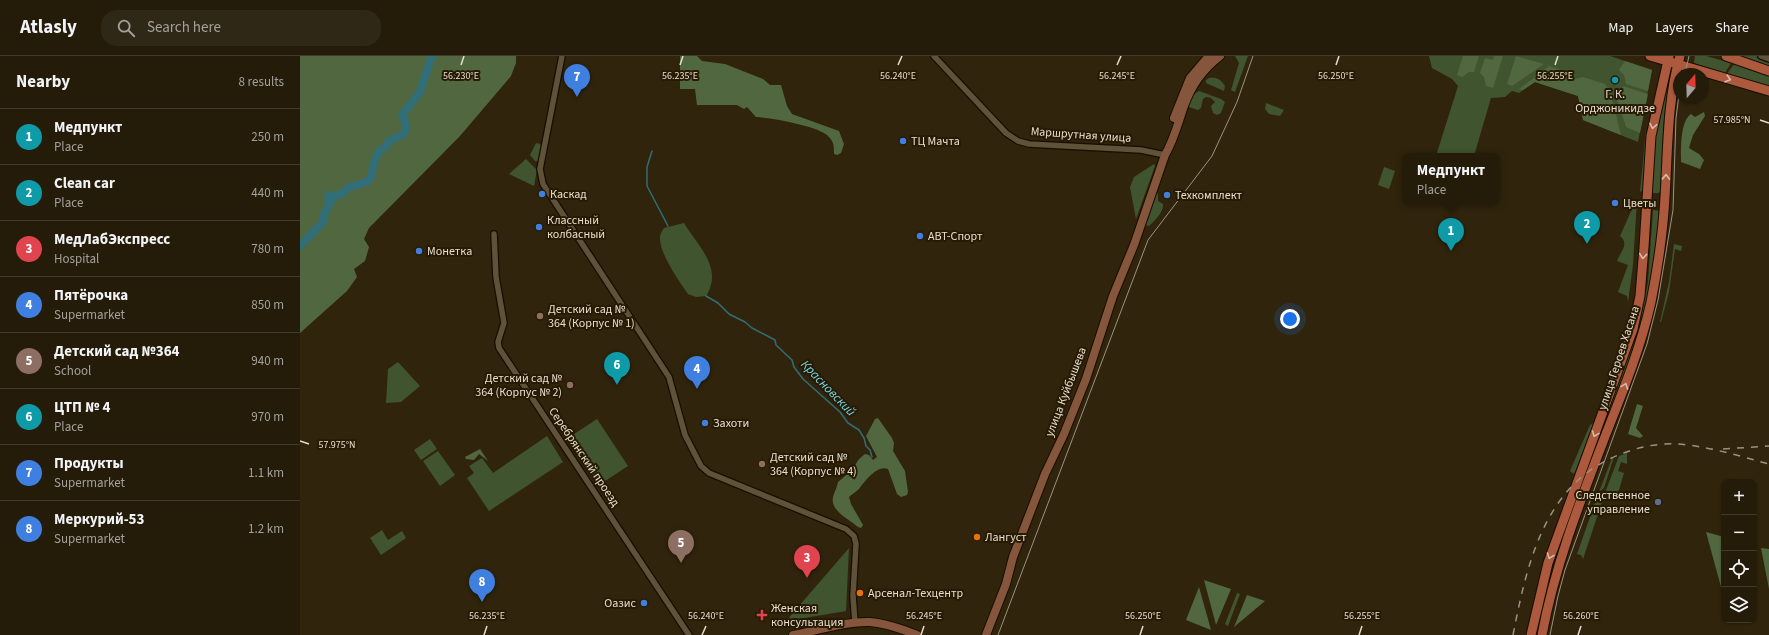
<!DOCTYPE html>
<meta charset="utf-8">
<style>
body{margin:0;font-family:"Source Sans 3",sans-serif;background:#302817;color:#f1f3f6}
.controls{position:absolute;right:12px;bottom:12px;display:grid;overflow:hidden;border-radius:8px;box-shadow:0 1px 3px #0004}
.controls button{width:36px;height:36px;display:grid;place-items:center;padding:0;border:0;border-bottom:1px solid #41392a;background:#241b09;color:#f1f3f6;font:20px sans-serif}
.compass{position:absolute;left:1373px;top:12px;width:36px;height:36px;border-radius:50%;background:#241b09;box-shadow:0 1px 3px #0004;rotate:19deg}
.you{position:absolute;left:990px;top:263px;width:14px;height:14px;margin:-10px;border:3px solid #fff;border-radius:50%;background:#1a73e8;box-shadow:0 0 0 6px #1a73e833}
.badge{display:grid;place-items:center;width:26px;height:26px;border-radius:50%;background:#efa377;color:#fff;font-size:13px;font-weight:700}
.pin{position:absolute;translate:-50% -33px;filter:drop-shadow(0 1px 2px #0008)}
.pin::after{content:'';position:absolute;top:21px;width:14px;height:12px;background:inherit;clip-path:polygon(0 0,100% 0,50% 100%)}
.popup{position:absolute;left:1102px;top:97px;width:98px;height:52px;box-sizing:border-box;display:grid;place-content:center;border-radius:8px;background:#241b09;filter:drop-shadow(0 1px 3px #0005);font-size:13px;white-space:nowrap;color:#a3a19c}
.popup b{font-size:15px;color:#f1f3f6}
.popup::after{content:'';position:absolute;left:50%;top:100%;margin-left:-8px;border:8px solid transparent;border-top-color:#241b09}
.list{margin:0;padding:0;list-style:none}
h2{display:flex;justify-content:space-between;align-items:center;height:52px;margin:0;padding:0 16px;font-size:17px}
h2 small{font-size:13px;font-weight:400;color:#a3a19c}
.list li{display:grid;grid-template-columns:26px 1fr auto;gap:12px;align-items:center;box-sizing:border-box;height:56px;padding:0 16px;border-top:1px solid #41392a}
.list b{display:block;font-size:15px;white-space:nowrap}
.list p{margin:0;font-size:13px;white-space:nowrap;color:#a3a19c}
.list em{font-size:13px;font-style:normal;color:#a3a19c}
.icon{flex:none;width:22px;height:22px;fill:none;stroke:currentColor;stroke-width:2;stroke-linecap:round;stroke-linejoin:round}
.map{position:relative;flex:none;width:1469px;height:579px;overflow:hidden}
header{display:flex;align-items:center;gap:24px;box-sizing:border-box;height:56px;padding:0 20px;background:#241b09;border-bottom:1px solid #41392a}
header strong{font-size:19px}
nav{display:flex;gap:22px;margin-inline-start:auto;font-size:14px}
.search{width:280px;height:36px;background:#302817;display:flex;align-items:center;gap:10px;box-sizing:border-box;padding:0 14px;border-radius:16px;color:#a3a19c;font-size:15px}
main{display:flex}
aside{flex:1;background:#241b09}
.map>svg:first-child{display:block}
.green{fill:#40542f}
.forest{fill:#516740}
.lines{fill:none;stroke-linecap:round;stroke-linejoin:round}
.stream{stroke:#316e78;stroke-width:1.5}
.river{stroke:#316e78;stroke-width:8}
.minor-casing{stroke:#180d00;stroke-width:8}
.secondary-casing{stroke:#180d00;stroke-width:10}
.primary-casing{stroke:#180d00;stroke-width:11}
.minor{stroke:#5f5239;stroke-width:5.5}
.secondary{stroke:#85563b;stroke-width:8}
.primary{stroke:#ac593d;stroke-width:9}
.tram{stroke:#9c9280;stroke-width:1}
.rail{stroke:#9c9280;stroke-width:1.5;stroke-dasharray:7 7;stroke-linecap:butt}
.oneway{stroke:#d7bcaa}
.ticks{fill:none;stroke:#e5ddcf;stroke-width:1.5}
.culture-dot{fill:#0f9aa8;stroke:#271a03;stroke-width:1.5}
.shop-dot{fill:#3f7fe0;stroke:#271a03;stroke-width:1.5}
.education-dot{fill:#8d6e63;stroke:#271a03;stroke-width:1.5}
.service-dot{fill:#5c6f8a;stroke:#271a03;stroke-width:1.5}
.food-dot{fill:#e8710a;stroke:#271a03;stroke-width:1.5}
.health-dot{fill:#e0444e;stroke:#271a03;stroke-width:1.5}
.labels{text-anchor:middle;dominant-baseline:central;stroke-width:4;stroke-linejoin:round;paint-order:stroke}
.poi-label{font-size:12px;fill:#e5ddcf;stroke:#271a03;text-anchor:start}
.street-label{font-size:12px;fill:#e5ddcf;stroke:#271a03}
.water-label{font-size:13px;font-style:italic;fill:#74d6e6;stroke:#271a03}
.ticks-label{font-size:10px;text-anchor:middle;fill:#e5ddcf;stroke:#271a03;stroke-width:4;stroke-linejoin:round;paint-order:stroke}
</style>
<header>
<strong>Atlasly</strong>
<div class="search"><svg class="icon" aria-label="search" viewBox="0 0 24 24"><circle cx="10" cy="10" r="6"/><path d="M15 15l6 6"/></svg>Search here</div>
<nav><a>Map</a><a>Layers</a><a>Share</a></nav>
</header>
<main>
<aside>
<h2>Nearby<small>8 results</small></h2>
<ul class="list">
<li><span class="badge" style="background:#0f9aa8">1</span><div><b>Медпункт</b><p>Place</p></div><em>250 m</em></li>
<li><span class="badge" style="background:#0f9aa8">2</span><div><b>Clean car</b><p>Place</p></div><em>440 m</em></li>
<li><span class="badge" style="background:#e0444e">3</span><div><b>МедЛабЭкспресс</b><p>Hospital</p></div><em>780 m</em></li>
<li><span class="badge" style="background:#3f7fe0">4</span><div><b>Пятёрочка</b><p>Supermarket</p></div><em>850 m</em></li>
<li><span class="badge" style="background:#8d6e63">5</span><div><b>Детский сад №364</b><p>School</p></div><em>940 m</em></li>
<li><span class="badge" style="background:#0f9aa8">6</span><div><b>ЦТП № 4</b><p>Place</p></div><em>970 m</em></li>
<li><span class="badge" style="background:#3f7fe0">7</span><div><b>Продукты</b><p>Supermarket</p></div><em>1.1 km</em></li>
<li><span class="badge" style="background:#3f7fe0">8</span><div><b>Меркурий-53</b><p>Supermarket</p></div><em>1.2 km</em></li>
</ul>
</aside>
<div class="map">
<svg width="1469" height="579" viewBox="0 0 1469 579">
<rect width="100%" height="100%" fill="#30240c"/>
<path class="green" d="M 935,0 L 948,0 L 935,36 L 931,34 L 939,7 Z
M 1129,0 L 1310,0 L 1352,14 L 1338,86 L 1283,64 L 1278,40 L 1235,26 L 1219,37 L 1212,35 L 1205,41 L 1191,42 L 1174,100 L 1136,100 L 1158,30 L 1152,23 L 1132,12 Z
M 1395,0 L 1406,0 L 1431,7 L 1425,17 L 1394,7 Z
M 1439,0 L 1457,0 L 1469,4 L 1469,10 Z
M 1434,8 L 1469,20 L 1469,30 L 1427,18 Z
M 1368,20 L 1370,20 L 1364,61 L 1360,136 L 1358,137 L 1352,137 L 1351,135 L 1356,80 Z
M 909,22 C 916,21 921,23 925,30 L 924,35 L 906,27 L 906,24 Z
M 899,35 L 921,43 L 925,46 L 921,57 L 917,59 L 913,57 L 911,50 L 915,46 L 911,42 L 906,41 L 903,43 L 901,52 L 898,54 L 889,51 C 889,44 893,38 899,35 Z
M 966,47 L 984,54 L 980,60 L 969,58 L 965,53 Z
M 1346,73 L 1347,85 L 1343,134 L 1340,136 Z
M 236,87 L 240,88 L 242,91 L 240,105 L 235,105 L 230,99 Z
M 226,103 L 237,114 L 234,130 L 209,118 Z
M 854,108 L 855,110 L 836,163 L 830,131 L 834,121 Z
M 1084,111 L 1095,115 L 1089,133 L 1078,129 Z
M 858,137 L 858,145 L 863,148 C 864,156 854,165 849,170 L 845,169 L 855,139 Z
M 1336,144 L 1337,144 L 1333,209 L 1328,246 L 1327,240 L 1318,236 L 1328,209 L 1317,205 C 1320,196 1330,188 1320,180 Z
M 1353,154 L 1361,155 L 1350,234 L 1340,277 L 1287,415 L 1284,417 L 1340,266 L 1348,226 Z
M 384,167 C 397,189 424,212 406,240 L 396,241 L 388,238 C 379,225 359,197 360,181 C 360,178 362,175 364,172 Z
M 1374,188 L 1382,190 L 1381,195 L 1375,193 L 1369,236 L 1361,266 L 1360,266 L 1369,226 Z
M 98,306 L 120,330 L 101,346 L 86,347 L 88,313 Z
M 297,363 L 328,410 L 299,429 L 268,382 Z
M 1295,366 L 1274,418 L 1270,415 L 1290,369 Z
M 247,380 L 263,406 L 189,455 L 167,422 L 174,417 L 169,410 L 182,402 L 193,417 Z
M 130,383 L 137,393 L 121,404 L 114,394 Z
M 138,395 L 155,419 L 140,430 L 123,405 Z
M 1327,397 L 1327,408 L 1321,406 L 1318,415 L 1324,417 L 1319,434 L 1315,438 L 1309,439 L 1306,434 L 1319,400 Z
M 1314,401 L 1304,432 L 1299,436 L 1312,402 Z
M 1296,444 L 1302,446 L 1283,503 L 1281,499 L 1277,498 Z
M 82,474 L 88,484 L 102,475 L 106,482 L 81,499 L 70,482 Z
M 549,492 L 546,555 L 486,565 Z
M 937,537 L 940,538 L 928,570 L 925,568 Z"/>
<path class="forest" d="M 0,0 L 216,0 L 216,7 L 211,20 L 160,80 L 69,172 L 64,183 L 69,191 L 65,205 L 54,213 L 57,221 L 47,235 L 0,277 Z
M 380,0 L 397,0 L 402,5 L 425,8 L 463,23 L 470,29 L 481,29 L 487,50 L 492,58 L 539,75 L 544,88 L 541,97 L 537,99 L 534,98 C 534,91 534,86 529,81 C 520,70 470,62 456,61 L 447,51 L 444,53 L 437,49 L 397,49 L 395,33 L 380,33 Z
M 1163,0 L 1179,0 L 1174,16 L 1169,16 L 1162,21 L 1157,19 Z
M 1194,0 L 1203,0 L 1193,32 L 1186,30 L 1184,21 L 1180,17 L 1185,2 L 1193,4 Z
M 1216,0 L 1244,8 L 1212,30 L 1207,28 Z
M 1325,5 L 1352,14 L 1348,35 L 1326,28 L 1324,19 L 1319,14 Z
M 1249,10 L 1266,16 L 1272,21 L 1275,23 L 1283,21 L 1305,28 L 1310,35 L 1321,79 L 1283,64 L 1278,40 L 1235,26 L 1223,34 L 1219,33 Z
M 1323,30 L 1348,38 L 1340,77 L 1326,71 L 1314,34 L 1321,33 Z
M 1404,56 L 1405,60 L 1393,79 L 1389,92 L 1399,98 L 1404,104 L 1400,113 L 1381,106 C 1381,94 1380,65 1391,58 L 1395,61 Z
M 1337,348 L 1343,350 L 1336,372 L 1343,380 L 1340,382 L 1328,378 Z
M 578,362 L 592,382 L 594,387 L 593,395 L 605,415 L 608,436 L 607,439 L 601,441 L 597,438 L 588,413 C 577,409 565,425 559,433 C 556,436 552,438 549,441 L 551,448 L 563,469 L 561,472 L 558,471 C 549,463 530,455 533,441 C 534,436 537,432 538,426 L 552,414 L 559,403 L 565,398 L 569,399 L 573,404 L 577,401 L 566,380 L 575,363 Z
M 180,393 L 188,405 L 179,398 L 174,404 L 166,403 L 165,401 Z
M 1406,476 L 1424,481 L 1424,542 Z
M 1461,492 L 1469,493 L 1469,533 Z
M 904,524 L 931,533 L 916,569 Z
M 899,531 L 911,574 L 886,564 Z
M 947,539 L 965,545 L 934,571 Z"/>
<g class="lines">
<path class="stream" d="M 352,95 L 347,111 L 347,130 L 368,170
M 406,240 L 418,247 L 429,258 L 445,266 L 452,272 L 475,284 L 476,289 L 492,304 L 494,311 L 503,323 L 540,356 L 548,367 L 559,374 L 564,382 L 566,390 L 570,394 L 572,401"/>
<path class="river" d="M 0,190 L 23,166 L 24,158 L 31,145 L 28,142 L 29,139 L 34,140 L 42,138 L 47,132 L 67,126 L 71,121 L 74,107 L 79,95 L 86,91 L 89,85 L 104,78 L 106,69 L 102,59 L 120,36 L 131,2 L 133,0"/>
<defs>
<path id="minor" d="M 262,0 L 240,113 L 243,128 L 369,321 L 385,379 L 401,410 L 409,417 L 546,473 L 554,480 L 556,488 L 553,540 L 555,567
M 634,0 L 706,77 L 718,85 L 729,88 L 841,94 L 865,99
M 1461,0 L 1469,3
M 194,178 L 196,221 L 204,267 L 198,286 L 199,292 L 389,579"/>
<path id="secondary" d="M 874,62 L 890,22 L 909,0
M 493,579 C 517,575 546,565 570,566 C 586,567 602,573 617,579
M 686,579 L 706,528 L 713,501 L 745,418 L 764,378 L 786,323 L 813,240 L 834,189 L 865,99 C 874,84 878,67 884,50 C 891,30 903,13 920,0"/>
<path id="primary" d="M 1350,0 L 1469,35
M 1426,0 L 1469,15
M 1231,579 L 1248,507 L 1333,273 L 1340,240 L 1344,191 L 1351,80 L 1369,0
M 1242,579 C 1255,509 1281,443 1306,378 C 1323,335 1341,291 1351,246 C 1358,211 1363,176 1365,141 C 1368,94 1367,46 1380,0"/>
</defs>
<use href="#minor" class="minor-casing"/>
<use href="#secondary" class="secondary-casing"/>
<use href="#primary" class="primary-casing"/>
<use href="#minor" class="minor"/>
<use href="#secondary" class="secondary"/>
<use href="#primary" class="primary"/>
<path class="tram" d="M 1385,18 L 1389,0
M 698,579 L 848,184 L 912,100 L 937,46 L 953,0
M 1250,579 L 1258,540 L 1265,514 L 1347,288 L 1358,244 L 1373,154 L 1376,62 L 1379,39"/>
<path class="rail" d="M 1423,393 L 1469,390
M 1213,579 C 1227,508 1244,427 1321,398 C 1338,391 1358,387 1377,388 C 1408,390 1439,400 1469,408"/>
</g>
<defs><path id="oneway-chevron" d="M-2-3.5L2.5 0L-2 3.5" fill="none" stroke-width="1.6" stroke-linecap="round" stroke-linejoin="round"/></defs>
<g class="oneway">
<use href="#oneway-chevron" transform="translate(1428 23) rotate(17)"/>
<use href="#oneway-chevron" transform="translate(1353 70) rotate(101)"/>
<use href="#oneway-chevron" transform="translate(1366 121) rotate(-88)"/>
<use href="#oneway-chevron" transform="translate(1343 200) rotate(96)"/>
<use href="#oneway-chevron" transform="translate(1325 330) rotate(-70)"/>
<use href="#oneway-chevron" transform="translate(1295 378) rotate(111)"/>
<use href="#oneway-chevron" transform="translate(1250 500) rotate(110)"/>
</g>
<path class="ticks" d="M 161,9 L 164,0M 380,9 L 383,0M 598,9 L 602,0M 817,9 L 821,0M 1036,9 L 1039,0M 1255,9 L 1258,0M 1460,64 L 1469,67M 0,385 L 9,388M 184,579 L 187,570M 402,579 L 406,570M 621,579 L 624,570M 840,579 L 843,570M 1059,579 L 1062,570M 1278,579 L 1281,570"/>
<circle class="culture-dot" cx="1315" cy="24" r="4"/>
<g class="shop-dot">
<circle cx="603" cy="85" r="4"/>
<circle cx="242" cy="138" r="4"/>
<circle cx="867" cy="139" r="4"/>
<circle cx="1315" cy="147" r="4"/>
<circle cx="239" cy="171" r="4"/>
<circle cx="620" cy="180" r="4"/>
<circle cx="119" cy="195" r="4"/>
<circle cx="405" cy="367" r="4"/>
<circle cx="344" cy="547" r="4"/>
</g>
<g class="education-dot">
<circle cx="240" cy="260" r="4"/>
<circle cx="270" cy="329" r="4"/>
<circle cx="462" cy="408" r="4"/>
</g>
<circle class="service-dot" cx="1358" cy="446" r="4"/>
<g class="food-dot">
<circle cx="677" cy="481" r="4"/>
<circle cx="560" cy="537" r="4"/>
</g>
<path class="health-dot" d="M460 553h4v4h4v4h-4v4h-4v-4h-4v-4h4z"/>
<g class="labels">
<g class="poi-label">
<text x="1315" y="38" text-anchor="middle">Г. К.<tspan x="1315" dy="14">Орджоникидзе</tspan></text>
<text x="611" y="85">ТЦ Мачта</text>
<text x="250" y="138">Каскад</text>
<text x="875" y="139">Техкомплект</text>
<text x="1323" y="147">Цветы</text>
<text x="247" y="164">Классный<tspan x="247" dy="14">колбасный</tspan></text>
<text x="628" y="180">АВТ-Спорт</text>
<text x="127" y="195">Монетка</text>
<text x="248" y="253">Детский сад №<tspan x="248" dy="14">364 (Корпус № 1)</tspan></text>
<text x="262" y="322" text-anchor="end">Детский сад №<tspan x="262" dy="14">364 (Корпус № 2)</tspan></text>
<text x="413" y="367">Захоти</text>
<text x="470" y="401">Детский сад №<tspan x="470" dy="14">364 (Корпус № 4)</tspan></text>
<text x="1350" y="439" text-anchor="end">Следственное<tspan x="1350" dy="14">управление</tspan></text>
<text x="685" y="481">Лангуст</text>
<text x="568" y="537">Арсенал-Техцентр</text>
<text x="336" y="547" text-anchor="end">Оазис</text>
<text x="471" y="552">Женская<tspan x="471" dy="14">консультация</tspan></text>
</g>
<g class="street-label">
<text transform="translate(781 79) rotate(4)">Маршрутная улица</text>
<text transform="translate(1319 302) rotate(-72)">улица Героев Хасана</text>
<text transform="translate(766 336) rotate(-69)">улица Куйбышева</text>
<text transform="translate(284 401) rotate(56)">Серебрянский проезд</text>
</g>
<g class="water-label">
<text transform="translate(528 332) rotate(46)">Красновский</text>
</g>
</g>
<g class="ticks-label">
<text x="161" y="23">56.230°E</text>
<text x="380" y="23">56.235°E</text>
<text x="598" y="23">56.240°E</text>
<text x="817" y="23">56.245°E</text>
<text x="1036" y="23">56.250°E</text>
<text x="1255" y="23">56.255°E</text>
<text x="1432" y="67">57.985°N</text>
<text x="37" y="392">57.975°N</text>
<text x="187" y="563">56.235°E</text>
<text x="406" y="563">56.240°E</text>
<text x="624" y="563">56.245°E</text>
<text x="843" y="563">56.250°E</text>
<text x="1062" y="563">56.255°E</text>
<text x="1281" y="563">56.260°E</text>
</g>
</svg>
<div class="controls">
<button>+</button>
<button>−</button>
<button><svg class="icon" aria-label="locate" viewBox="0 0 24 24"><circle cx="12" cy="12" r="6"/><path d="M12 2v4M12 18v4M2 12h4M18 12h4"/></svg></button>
<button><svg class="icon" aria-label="layers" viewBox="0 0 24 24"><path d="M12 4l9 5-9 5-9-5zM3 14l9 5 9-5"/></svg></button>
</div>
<svg class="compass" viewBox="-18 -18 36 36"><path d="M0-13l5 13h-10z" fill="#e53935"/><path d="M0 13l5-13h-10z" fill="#a3a19c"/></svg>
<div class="you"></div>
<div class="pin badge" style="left:1151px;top:195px;background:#0f9aa8">1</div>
<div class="popup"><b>Медпункт</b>Place</div>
<div class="pin badge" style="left:1287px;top:188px;background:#0f9aa8">2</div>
<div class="pin badge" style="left:507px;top:522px;background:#e0444e">3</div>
<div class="pin badge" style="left:397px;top:333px;background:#3f7fe0">4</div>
<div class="pin badge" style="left:381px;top:507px;background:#8d6e63">5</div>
<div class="pin badge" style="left:317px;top:329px;background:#0f9aa8">6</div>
<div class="pin badge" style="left:277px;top:41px;background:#3f7fe0">7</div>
<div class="pin badge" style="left:182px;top:546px;background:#3f7fe0">8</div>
</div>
</main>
